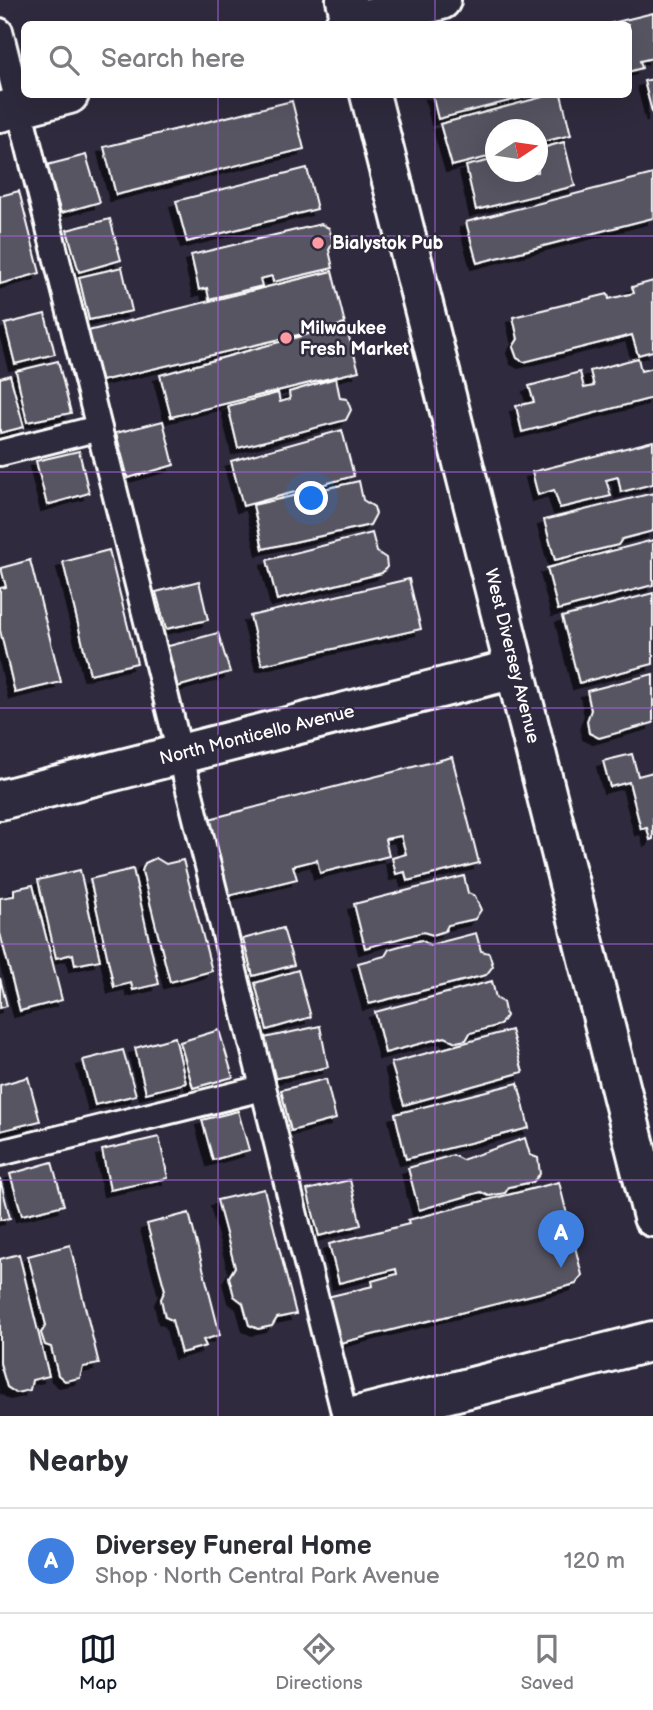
<!DOCTYPE html>
<meta charset="utf-8">
<style>
body{margin:0;font-family:"Balsamiq Sans",sans-serif;background:#f7f7f7;color:#2b2b33}
.compass{position:absolute;left:485px;top:119px;width:63px;height:63px;border-radius:50%;background:#fff;box-shadow:0 7px 28px #0002;rotate:77deg}
.you{position:absolute;left:312px;top:499px;width:24px;height:24px;margin:-18px;border:5px solid #fff;border-radius:50%;background:#1a73e8;box-shadow:0 0 0 10px #1a73e833}
.badge{display:grid;place-items:center;width:46px;height:46px;border-radius:50%;background:#111827;color:#fff;font-size:23px;font-weight:700}
.pin{position:absolute;translate:-50% -58px;filter:drop-shadow(0 2px 4px #0008)}
.pin::after{content:'';position:absolute;top:37px;width:24px;height:21px;background:inherit;clip-path:polygon(0 0,100% 0,50% 100%)}
.list{margin:0;padding:0;list-style:none}
h2{display:flex;justify-content:space-between;align-items:center;height:91px;margin:0;padding:0 28px;font-size:30px}
h2 small{font-size:23px;font-weight:400;color:#7c7c81}
.list li{display:grid;grid-template-columns:46px 1fr auto;gap:21px;align-items:center;box-sizing:border-box;height:105px;padding:0 28px;border-top:2px solid #e1e1e2}
.list b{display:block;font-size:26px;white-space:nowrap}
.list p{margin:0;font-size:23px;white-space:nowrap;color:#7c7c81}
.list em{font-size:23px;font-style:normal;color:#7c7c81}
.icon{flex:none;width:38px;height:38px;fill:none;stroke:currentColor;stroke-width:2;stroke-linecap:round;stroke-linejoin:round}
.map{position:relative;flex:none;width:653px;height:1416px;overflow:hidden}
.search{position:absolute;background:#fff;box-shadow:0 7px 28px #0002;left:21px;right:21px;top:21px;height:77px;display:flex;align-items:center;gap:18px;box-sizing:border-box;padding:0 24px;border-radius:10px;color:#7c7c81;font-size:26px}
.sheet{height:196px;background:#fff}
nav{display:flex;justify-content:space-around;align-items:center;box-sizing:border-box;height:98px;border-top:2px solid #e1e1e2;background:#fff;font-size:19px;color:#7c7c81}
nav a{display:grid;justify-items:center;gap:4px}
nav .on{color:#111827}
.map>svg:first-child{display:block}
.building{fill:#595564;stroke:#fff;stroke-width:2;filter:url(#shadow)}
.lines{fill:none;stroke-linecap:round;stroke-linejoin:round}
.service-casing{stroke:#fff;stroke-width:30}
.minor-casing{stroke:#fff;stroke-width:44}
.tertiary-casing{stroke:#fff;stroke-width:44}
.secondary-casing{stroke:#fff;stroke-width:44}
.service{stroke:#2f2a3d;stroke-width:24}
.minor{stroke:#2f2a3d;stroke-width:38}
.tertiary{stroke:#2f2a3d;stroke-width:38}
.secondary{stroke:#2f2a3d;stroke-width:38}
.grid{fill:none;stroke:#9c61cf;stroke-width:2;stroke-opacity:0.55}
.poi-dot{fill:#ff9aa2;stroke:#2f2a3d;stroke-width:2.5}
.labels{text-anchor:middle;dominant-baseline:central;stroke-width:5;stroke-linejoin:round;paint-order:stroke}
.poi-label{font-size:18px;font-weight:bold;fill:#fff;stroke:#2f2a3d;text-anchor:start}
.street-label{font-size:18px;fill:#fff;stroke:#2f2a3d}
</style>
<div class="map">
<svg width="653" height="1416" viewBox="0 0 653 1416">
<defs>
<filter id="shadow"><feDropShadow dx="-6" dy="6" stdDeviation="0" flood-color="#0009"/></filter>
</defs>
<rect width="100%" height="100%" fill="#2f2a3d"/>
<filter id="ink" filterUnits="userSpaceOnUse"><feTurbulence type="fractalNoise" baseFrequency=".0143" numOctaves="2"/><feDisplacementMap in="SourceGraphic" scale="14" xChannelSelector="R" yChannelSelector="G"/><feConvolveMatrix kernelMatrix="1 2 1 2 8 2 1 2 1" color-interpolation-filters="sRGB"/></filter>
<g filter="url(#ink)">
<path class="building" d="M 653,13 L 653,58 L 640,61 L 642,68 L 628,72 L 628,24 L 608,24 Z
M 653,79 L 653,116 L 644,81 Z
M 432,94 L 537,94 L 438,119 Z
M 554,94 L 561,94 L 571,135 L 538,143 L 538,130 L 496,130 L 496,155 L 452,166 L 440,124 Z
M 292,101 L 304,149 L 116,195 L 104,147 Z
M 564,142 L 575,186 L 476,210 L 466,166 L 496,159 L 496,172 L 538,172 L 538,149 Z
M 86,155 L 100,202 L 61,213 L 47,165 Z
M 307,168 L 317,209 L 187,242 L 176,201 Z
M 653,174 L 653,218 L 477,263 L 466,222 Z
M 19,191 L 40,273 L 0,284 L 0,196 Z
M 110,219 L 121,260 L 79,272 L 67,230 Z
M 321,224 L 329,228 L 333,242 L 329,250 L 333,268 L 273,282 L 272,276 L 260,279 L 262,286 L 209,299 L 207,288 L 199,290 L 191,255 Z
M 122,267 L 132,311 L 89,320 L 79,277 Z
M 332,271 L 345,324 L 101,381 L 88,331 Z
M 653,281 L 653,351 L 638,355 L 632,335 L 524,362 L 517,358 L 513,347 L 518,339 L 513,317 L 608,294 L 609,299 L 634,293 L 632,287 Z
M 45,314 L 55,354 L 15,364 L 5,324 Z
M 345,324 L 359,371 L 171,417 L 160,375 Z
M 638,358 L 641,371 L 653,368 L 653,398 L 522,432 L 516,406 L 534,402 L 529,386 L 580,372 L 584,388 L 594,386 L 590,371 Z
M 58,361 L 71,413 L 27,422 L 16,371 Z
M 10,375 L 24,427 L 0,433 L 0,378 Z
M 336,378 L 340,398 L 347,399 L 351,410 L 346,420 L 238,448 L 228,406 L 278,393 L 280,402 L 290,399 L 289,392 Z
M 163,421 L 174,465 L 128,478 L 116,433 Z
M 342,430 L 354,476 L 243,506 L 231,461 Z
M 653,441 L 653,484 L 621,492 L 618,477 L 606,480 L 611,496 L 560,508 L 554,490 L 538,495 L 532,472 Z
M 79,451 L 89,493 L 47,505 L 36,461 Z
M 359,481 L 363,500 L 374,507 L 376,514 L 370,525 L 263,549 L 253,505 Z
M 653,493 L 653,531 L 622,539 L 618,545 L 555,560 L 544,520 Z
M 372,533 L 377,552 L 386,558 L 387,567 L 382,573 L 277,600 L 267,560 Z
M 653,540 L 653,585 L 558,610 L 547,568 Z
M 109,550 L 137,663 L 90,674 L 63,562 Z
M 30,560 L 61,682 L 15,693 L 0,630 L 0,588 L 6,587 L 1,568 Z
M 409,579 L 421,629 L 262,665 L 250,616 Z
M 199,581 L 208,620 L 166,629 L 156,592 Z
M 653,593 L 653,664 L 579,683 L 562,617 Z
M 218,633 L 230,672 L 177,687 L 165,647 Z
M 653,674 L 653,723 L 599,738 L 589,733 L 587,721 L 591,710 L 587,691 Z
M 632,754 L 638,776 L 653,772 L 653,839 L 650,840 L 647,828 L 641,829 L 629,782 L 610,787 L 603,761 Z
M 452,757 L 479,863 L 407,881 L 405,872 L 396,874 L 392,858 L 406,854 L 401,836 L 385,839 L 389,856 L 320,873 L 317,860 L 293,866 L 297,879 L 228,896 L 209,819 Z
M 156,858 L 166,864 L 183,860 L 212,971 L 170,982 L 142,871 L 145,863 Z
M 133,869 L 159,984 L 133,990 L 131,983 L 114,987 L 90,879 Z
M 80,870 L 100,960 L 75,965 L 73,954 L 56,958 L 38,880 Z
M 464,876 L 468,893 L 475,896 L 481,910 L 475,919 L 448,925 L 445,931 L 433,935 L 423,932 L 365,948 L 354,904 Z
M 33,885 L 62,1000 L 20,1011 L 0,933 L 0,898 L 14,896 L 14,889 Z
M 283,928 L 294,965 L 253,976 L 243,939 Z
M 476,933 L 481,951 L 489,953 L 493,966 L 486,975 L 369,1004 L 358,963 L 385,956 L 389,949 L 421,940 L 430,945 Z
M 298,970 L 311,1017 L 267,1030 L 255,983 Z
M 0,978 L 7,1006 L 0,1008 Z
M 492,981 L 496,998 L 503,1002 L 506,1016 L 500,1025 L 470,1033 L 466,1040 L 456,1042 L 445,1037 L 385,1053 L 375,1012 Z
M 320,1026 L 328,1067 L 273,1079 L 264,1038 Z
M 219,1030 L 233,1077 L 193,1088 L 180,1042 Z
M 511,1030 L 523,1072 L 404,1105 L 391,1063 Z
M 175,1037 L 186,1083 L 146,1093 L 135,1048 Z
M 123,1050 L 136,1095 L 95,1105 L 83,1060 Z
M 28,1077 L 40,1121 L 0,1131 L 0,1085 Z
M 326,1079 L 336,1119 L 291,1131 L 281,1090 Z
M 518,1083 L 529,1128 L 406,1159 L 395,1114 Z
M 238,1111 L 249,1150 L 213,1160 L 202,1120 Z
M 159,1137 L 168,1178 L 110,1190 L 102,1150 Z
M 525,1138 L 530,1155 L 538,1158 L 540,1174 L 533,1182 L 509,1187 L 505,1193 L 489,1196 L 481,1192 L 419,1210 L 408,1168 L 453,1155 L 462,1160 Z
M 52,1162 L 64,1205 L 22,1215 L 10,1174 Z
M 0,1179 L 10,1218 L 0,1220 Z
M 350,1180 L 361,1225 L 319,1236 L 307,1190 Z
M 559,1182 L 582,1275 L 576,1284 L 340,1343 L 327,1297 L 373,1286 L 372,1281 L 397,1274 L 396,1269 L 339,1283 L 329,1244 L 409,1224 L 408,1220 Z
M 264,1189 L 296,1314 L 277,1318 L 272,1326 L 258,1329 L 249,1325 L 243,1303 L 234,1296 L 229,1277 L 235,1267 L 217,1200 Z
M 189,1213 L 220,1335 L 203,1340 L 206,1346 L 181,1353 L 172,1320 L 165,1317 L 161,1299 L 165,1290 L 147,1224 Z
M 70,1245 L 99,1364 L 83,1367 L 80,1378 L 65,1381 L 58,1375 L 51,1347 L 45,1345 L 41,1333 L 46,1325 L 28,1256 Z
M 19,1254 L 49,1376 L 32,1380 L 30,1390 L 16,1393 L 7,1387 L 0,1363 L 0,1259 Z"/>
<g class="lines">
<defs>
<path id="service" d="M 0,31 L 345,1416
M 0,453 L 99,428
M 0,1153 L 263,1088"/>
<path id="minor" d="M 345,24 L 441,0
M 0,112 L 69,94
M 0,800 L 515,669"/>
<path id="tertiary" d="M 358,1416 L 653,1341"/>
<path id="secondary" d="M 346,0 L 352,24
M 370,94 L 653,1217"/>
</defs>
<use href="#service" class="service-casing"/>
<use href="#minor" class="minor-casing"/>
<use href="#tertiary" class="tertiary-casing"/>
<use href="#secondary" class="secondary-casing"/>
<use href="#service" class="service"/>
<use href="#minor" class="minor"/>
<use href="#tertiary" class="tertiary"/>
<use href="#secondary" class="secondary"/>
</g>
</g>
<path class="grid" d="M 218,0 L 218,24M 435,0 L 435,24M 218,94 L 218,1416M 435,94 L 435,1416M 0,236 L 653,236M 0,472 L 653,472M 0,708 L 653,708M 0,944 L 653,944M 0,1180 L 653,1180"/>
<g class="poi-dot">
<circle cx="318" cy="243" r="7"/>
<circle cx="286" cy="338" r="7"/>
</g>
<g class="labels">
<g class="poi-label">
<text x="332" y="243">Bialystok Pub</text>
<text x="300" y="328">Milwaukee<tspan x="300" dy="21">Fresh Market</tspan></text>
</g>
<g class="street-label">
<text transform="translate(512 656) rotate(76)">West Diversey Avenue</text>
<text transform="translate(257 735) rotate(-14)">North Monticello Avenue</text>
</g>
</g>
</svg>
<svg class="compass" viewBox="-18 -18 36 36"><path d="M0-13l5 13h-10z" fill="#e53935"/><path d="M0 13l5-13h-10z" fill="#7c7c81"/></svg>
<div class="you"></div>
<div class="pin badge" style="left:561px;top:1268px;background:#3f7fe0">A</div>
<div class="search"><svg class="icon" aria-label="search" viewBox="0 0 24 24"><circle cx="10" cy="10" r="6"/><path d="M15 15l6 6"/></svg>Search here</div>
</div>
<section class="sheet">
<h2>Nearby<small></small></h2>
<ul class="list">
<li><span class="badge" style="background:#3f7fe0">A</span><div><b>Diversey Funeral Home</b><p>Shop · North Central Park Avenue</p></div><em>120 m</em></li>
</ul>
</section>
<nav>
<a class="on"><svg class="icon" aria-label="map" viewBox="0 0 24 24"><path d="M3 6l6-2 6 2 6-2v14l-6 2-6-2-6 2zM9 4v14M15 6v14"/></svg>Map</a>
<a><svg class="icon" aria-label="directions" viewBox="0 0 24 24"><path d="M12 3l9 9-9 9-9-9zM9 14v-3h6M13 9l2 2-2 2"/></svg>Directions</a>
<a><svg class="icon" aria-label="saved" viewBox="0 0 24 24"><path d="M7 4h10v16l-5-4-5 4z"/></svg>Saved</a>
</nav>
